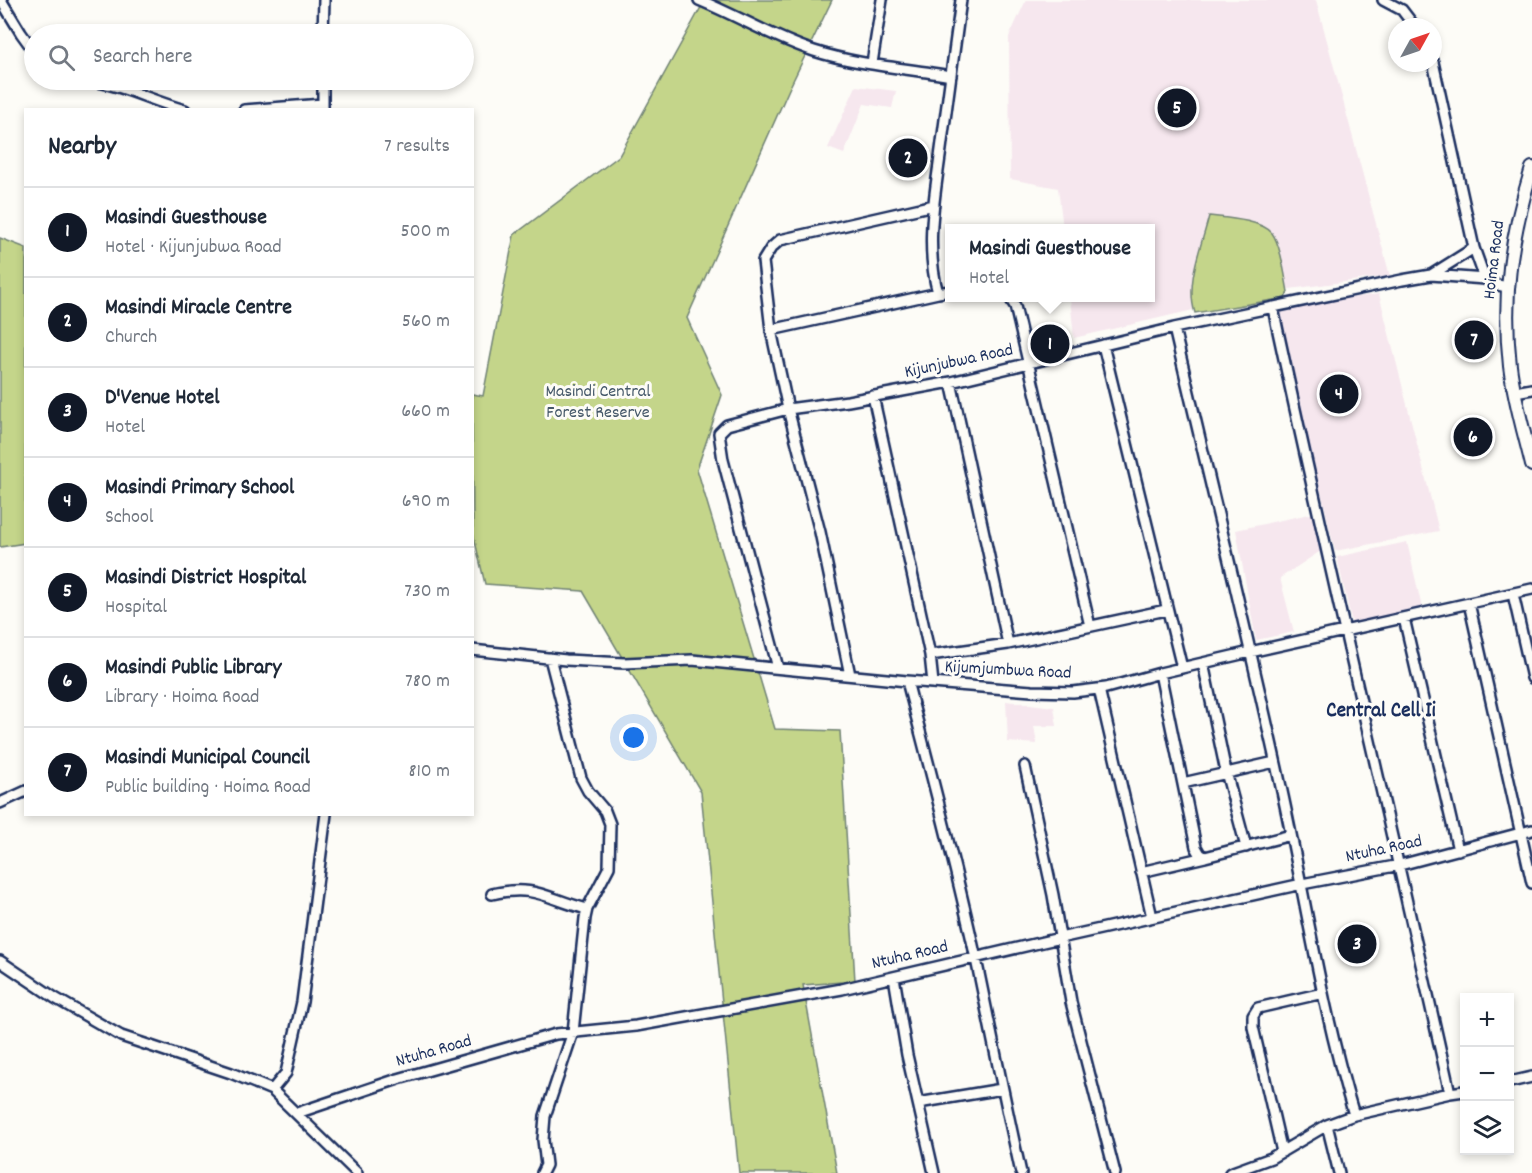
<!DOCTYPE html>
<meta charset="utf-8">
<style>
body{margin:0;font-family:Dekko,sans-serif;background:#f6f6f7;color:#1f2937}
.controls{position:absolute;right:18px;bottom:18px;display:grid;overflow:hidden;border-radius:0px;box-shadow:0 3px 9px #0003}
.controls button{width:54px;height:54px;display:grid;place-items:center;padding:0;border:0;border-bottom:2px solid #e0e1e3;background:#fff;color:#1f2937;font:30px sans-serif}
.compass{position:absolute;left:1388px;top:18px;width:54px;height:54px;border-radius:50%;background:#fff;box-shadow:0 3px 9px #0003;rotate:50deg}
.you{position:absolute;left:634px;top:738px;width:21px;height:21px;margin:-15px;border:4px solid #fff;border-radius:50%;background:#1a73e8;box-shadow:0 0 0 9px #1a73e833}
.badge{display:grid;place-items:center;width:39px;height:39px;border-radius:50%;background:#111827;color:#fff;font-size:20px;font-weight:700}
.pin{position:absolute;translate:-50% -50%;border:3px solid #fff;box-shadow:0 2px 6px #0006}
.popup{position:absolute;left:945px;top:224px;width:210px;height:78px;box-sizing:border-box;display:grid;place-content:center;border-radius:0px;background:#fff;filter:drop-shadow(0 2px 4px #0005);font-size:20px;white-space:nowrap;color:#747a83}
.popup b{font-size:22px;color:#1f2937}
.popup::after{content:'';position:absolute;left:50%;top:100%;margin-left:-12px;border:12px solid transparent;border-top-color:#fff}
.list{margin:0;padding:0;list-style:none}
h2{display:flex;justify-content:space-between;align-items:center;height:78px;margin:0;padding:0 24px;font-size:26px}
h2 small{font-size:20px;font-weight:400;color:#747a83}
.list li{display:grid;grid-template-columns:39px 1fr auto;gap:18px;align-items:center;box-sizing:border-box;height:90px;padding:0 24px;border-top:2px solid #e0e1e3}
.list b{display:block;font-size:22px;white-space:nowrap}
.list p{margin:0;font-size:20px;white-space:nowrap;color:#747a83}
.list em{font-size:20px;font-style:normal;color:#747a83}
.icon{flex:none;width:33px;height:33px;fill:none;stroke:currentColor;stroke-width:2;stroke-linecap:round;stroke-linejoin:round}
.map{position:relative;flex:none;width:1532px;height:1173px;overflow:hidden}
.search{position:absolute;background:#fff;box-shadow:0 3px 9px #0003;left:24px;top:24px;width:450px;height:66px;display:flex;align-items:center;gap:15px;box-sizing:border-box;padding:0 21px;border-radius:33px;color:#747a83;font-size:22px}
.panel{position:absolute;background:#fff;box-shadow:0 3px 9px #0003;left:24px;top:108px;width:450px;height:708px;border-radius:0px}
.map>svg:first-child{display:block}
.built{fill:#f6e7ee}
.green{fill:#c4d58a;stroke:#708274;stroke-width:1.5}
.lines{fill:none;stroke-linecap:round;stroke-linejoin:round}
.minor-casing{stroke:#1b2f5e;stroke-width:14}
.major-casing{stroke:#1b2f5e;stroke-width:16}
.minor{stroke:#fdfcf7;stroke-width:9}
.major{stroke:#fdfcf7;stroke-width:12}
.labels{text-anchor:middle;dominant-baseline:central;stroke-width:6;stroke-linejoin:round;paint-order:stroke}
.street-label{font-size:18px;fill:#1b2f5e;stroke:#fdfcf7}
.park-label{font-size:18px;fill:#455869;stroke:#fdfcf7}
.quarter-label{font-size:21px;font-weight:bold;fill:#1b2f5e;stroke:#fdfcf7}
</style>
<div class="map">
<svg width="1532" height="1173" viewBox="0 0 1532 1173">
<rect width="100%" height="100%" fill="#fdfcf7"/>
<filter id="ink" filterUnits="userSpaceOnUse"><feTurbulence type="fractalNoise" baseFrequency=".0167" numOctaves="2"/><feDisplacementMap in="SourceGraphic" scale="12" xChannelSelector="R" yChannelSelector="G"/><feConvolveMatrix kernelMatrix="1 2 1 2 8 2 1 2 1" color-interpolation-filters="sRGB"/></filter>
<g filter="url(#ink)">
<path class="built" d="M 1026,0 L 1316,0 L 1390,276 L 1274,291 L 1074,338 L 1070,298 L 1150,298 L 1150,228 L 1063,228 L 1058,188 L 1010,179 L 1009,37 Z
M 856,86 L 896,91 L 892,108 L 864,104 L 844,154 L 828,148 Z
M 1379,294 L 1439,531 L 1335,551 L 1277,308 Z
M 1314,513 L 1322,550 L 1280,578 L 1294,632 L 1256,640 L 1236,530 Z
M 1407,542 L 1422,608 L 1352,623 L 1337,557 Z
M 1006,701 L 1054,707 L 1057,726 L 1034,726 L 1037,744 L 1008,742 Z"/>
<path class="green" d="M 705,0 L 832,0 L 789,89 L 687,318 L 722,395 L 697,469 L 775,729 L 840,731 L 855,981 L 803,985 L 837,1173 L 739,1173 L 701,792 L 583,591 L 485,584 L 473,533 L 472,394 L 483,396 L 514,235 L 619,156 Z
M 1209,216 C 1226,218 1261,220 1272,233 C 1281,245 1285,277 1288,292 L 1285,298 L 1195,313 C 1185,283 1202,245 1209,216 Z
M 0,238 L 26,248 L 25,543 L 0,547 Z"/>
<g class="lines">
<defs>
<path id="minor" d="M 1,0 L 21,33 L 34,51
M 699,0 C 738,16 774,38 814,51 C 858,65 906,68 951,76
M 1383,0 L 1402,10 L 1415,27
M 323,34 L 324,0
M 1433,62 L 1474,248 L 1485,279 L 1493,284 L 1507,287
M 872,63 L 882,0
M 88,80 C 122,85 152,101 185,110
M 323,107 L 323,80
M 244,110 L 323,104
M 1431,275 L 1474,248
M 950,291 L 938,293 C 924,244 936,190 942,142 C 948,94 955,47 961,0
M 1010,298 L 1015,306 L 1090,626
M 1273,308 C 1329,570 1392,831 1450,1093 L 1464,1091
M 1174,328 C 1210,484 1249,639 1283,796 C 1306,902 1322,1010 1354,1115 L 1450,1093
M 771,330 L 938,293
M 1103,345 L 1182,668
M 951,382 L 1008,644
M 1515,392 L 1532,389
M 873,396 L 930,655 L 933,683
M 1513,594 L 1532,678
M 1469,603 L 1532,883
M 1404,618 L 1458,850
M 472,650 L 566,660 L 624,663 L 692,660 L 907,681 L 1032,691 L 1073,692 L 1106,688 L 1160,673 L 1250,652 L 1532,589
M 930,655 L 1008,644 L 1166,610
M 1203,663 L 1226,772 L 1246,847
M 778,668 L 723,460 L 719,433 L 727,425 L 788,409 L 848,401 L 951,382 L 1174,328 L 1402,280 L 1431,275 L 1485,279
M 1160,673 L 1196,847 L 1200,854 L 1205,857 L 1291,835
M 850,675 L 820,532 L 788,409 L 771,330 L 763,261 L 771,248 L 780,240 L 934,205
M 907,681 C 931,774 956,866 976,959 C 991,1031 1005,1102 1021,1173
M 1099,689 L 1152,917
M 1025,766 L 1053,895 L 1071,1002 L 1115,1173
M 1183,783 L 1275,762
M 0,803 L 26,791
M 1141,872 L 1205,857
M 492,894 C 536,884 547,899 587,909
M 0,961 L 55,998 L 121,1036 L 231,1073 L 272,1090 L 357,1173
M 894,977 L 907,1055 L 934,1173
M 1510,1082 L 1532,1077
M 272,1090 L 286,1073 L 302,1002 L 326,814
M 918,1103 L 1002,1089
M 297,1113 L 398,1079 L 556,1034 L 636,1026 L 842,989 L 1060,938 L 1302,884 L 1400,865 L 1532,830
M 1327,1125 L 1339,1173
M 1282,1152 L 1253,1027 L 1253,1016 L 1258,1008 L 1323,993
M 542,1173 L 546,1165 L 543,1140 L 545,1116 L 573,1032 L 585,918 L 587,909 L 609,867 L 610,824 L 605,811 L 588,791 L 581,778 L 550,658
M 1230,1173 L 1271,1158 L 1327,1125 L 1354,1115"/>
<path id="major" d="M 1532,168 C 1511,236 1502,295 1510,366 C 1514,399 1524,432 1532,465"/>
</defs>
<use href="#minor" class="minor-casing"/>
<use href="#major" class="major-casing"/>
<use href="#minor" class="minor"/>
<use href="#major" class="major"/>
</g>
</g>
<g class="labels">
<g class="street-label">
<text transform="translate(1495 260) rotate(-83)">Hoima Road</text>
<text transform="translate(959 362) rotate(-12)">Kijunjubwa Road</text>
<text transform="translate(1008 671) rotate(3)">Kijumjumbwa Road</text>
<text transform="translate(1384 850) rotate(-12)">Ntuha Road</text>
<text transform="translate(910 956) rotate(-13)">Ntuha Road</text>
<text transform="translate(434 1052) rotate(-16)">Ntuha Road</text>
</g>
<g class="park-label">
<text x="598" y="392">Masindi Central<tspan x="598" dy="21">Forest Reserve</tspan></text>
</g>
<g class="quarter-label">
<text x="1381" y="712">Central Cell Ii</text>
</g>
</g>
</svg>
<div class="controls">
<button>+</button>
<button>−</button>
<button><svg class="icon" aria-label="layers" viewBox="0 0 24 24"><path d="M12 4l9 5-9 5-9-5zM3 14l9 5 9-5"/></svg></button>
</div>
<svg class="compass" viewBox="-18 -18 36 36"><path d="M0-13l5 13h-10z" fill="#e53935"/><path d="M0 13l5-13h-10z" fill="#747a83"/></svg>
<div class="you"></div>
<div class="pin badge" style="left:1050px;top:344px">1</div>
<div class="popup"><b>Masindi Guesthouse</b>Hotel</div>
<div class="pin badge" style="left:908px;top:158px">2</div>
<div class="pin badge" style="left:1357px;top:944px">3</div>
<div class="pin badge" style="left:1339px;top:394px">4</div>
<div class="pin badge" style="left:1177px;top:108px">5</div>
<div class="pin badge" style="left:1473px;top:437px">6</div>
<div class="pin badge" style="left:1474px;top:340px">7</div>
<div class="search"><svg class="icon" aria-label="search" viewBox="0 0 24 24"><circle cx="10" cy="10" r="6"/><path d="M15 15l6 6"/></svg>Search here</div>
<section class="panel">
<h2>Nearby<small>7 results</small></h2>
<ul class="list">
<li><span class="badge">1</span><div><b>Masindi Guesthouse</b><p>Hotel · Kijunjubwa Road</p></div><em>500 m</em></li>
<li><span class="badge">2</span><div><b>Masindi Miracle Centre</b><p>Church</p></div><em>560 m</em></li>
<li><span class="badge">3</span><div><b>D'Venue Hotel</b><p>Hotel</p></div><em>660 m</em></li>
<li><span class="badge">4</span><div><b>Masindi Primary School</b><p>School</p></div><em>690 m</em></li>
<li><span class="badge">5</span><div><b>Masindi District Hospital</b><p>Hospital</p></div><em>730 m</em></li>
<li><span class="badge">6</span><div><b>Masindi Public Library</b><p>Library · Hoima Road</p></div><em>780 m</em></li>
<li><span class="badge">7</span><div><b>Masindi Municipal Council</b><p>Public building · Hoima Road</p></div><em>810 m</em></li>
</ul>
</section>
</div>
